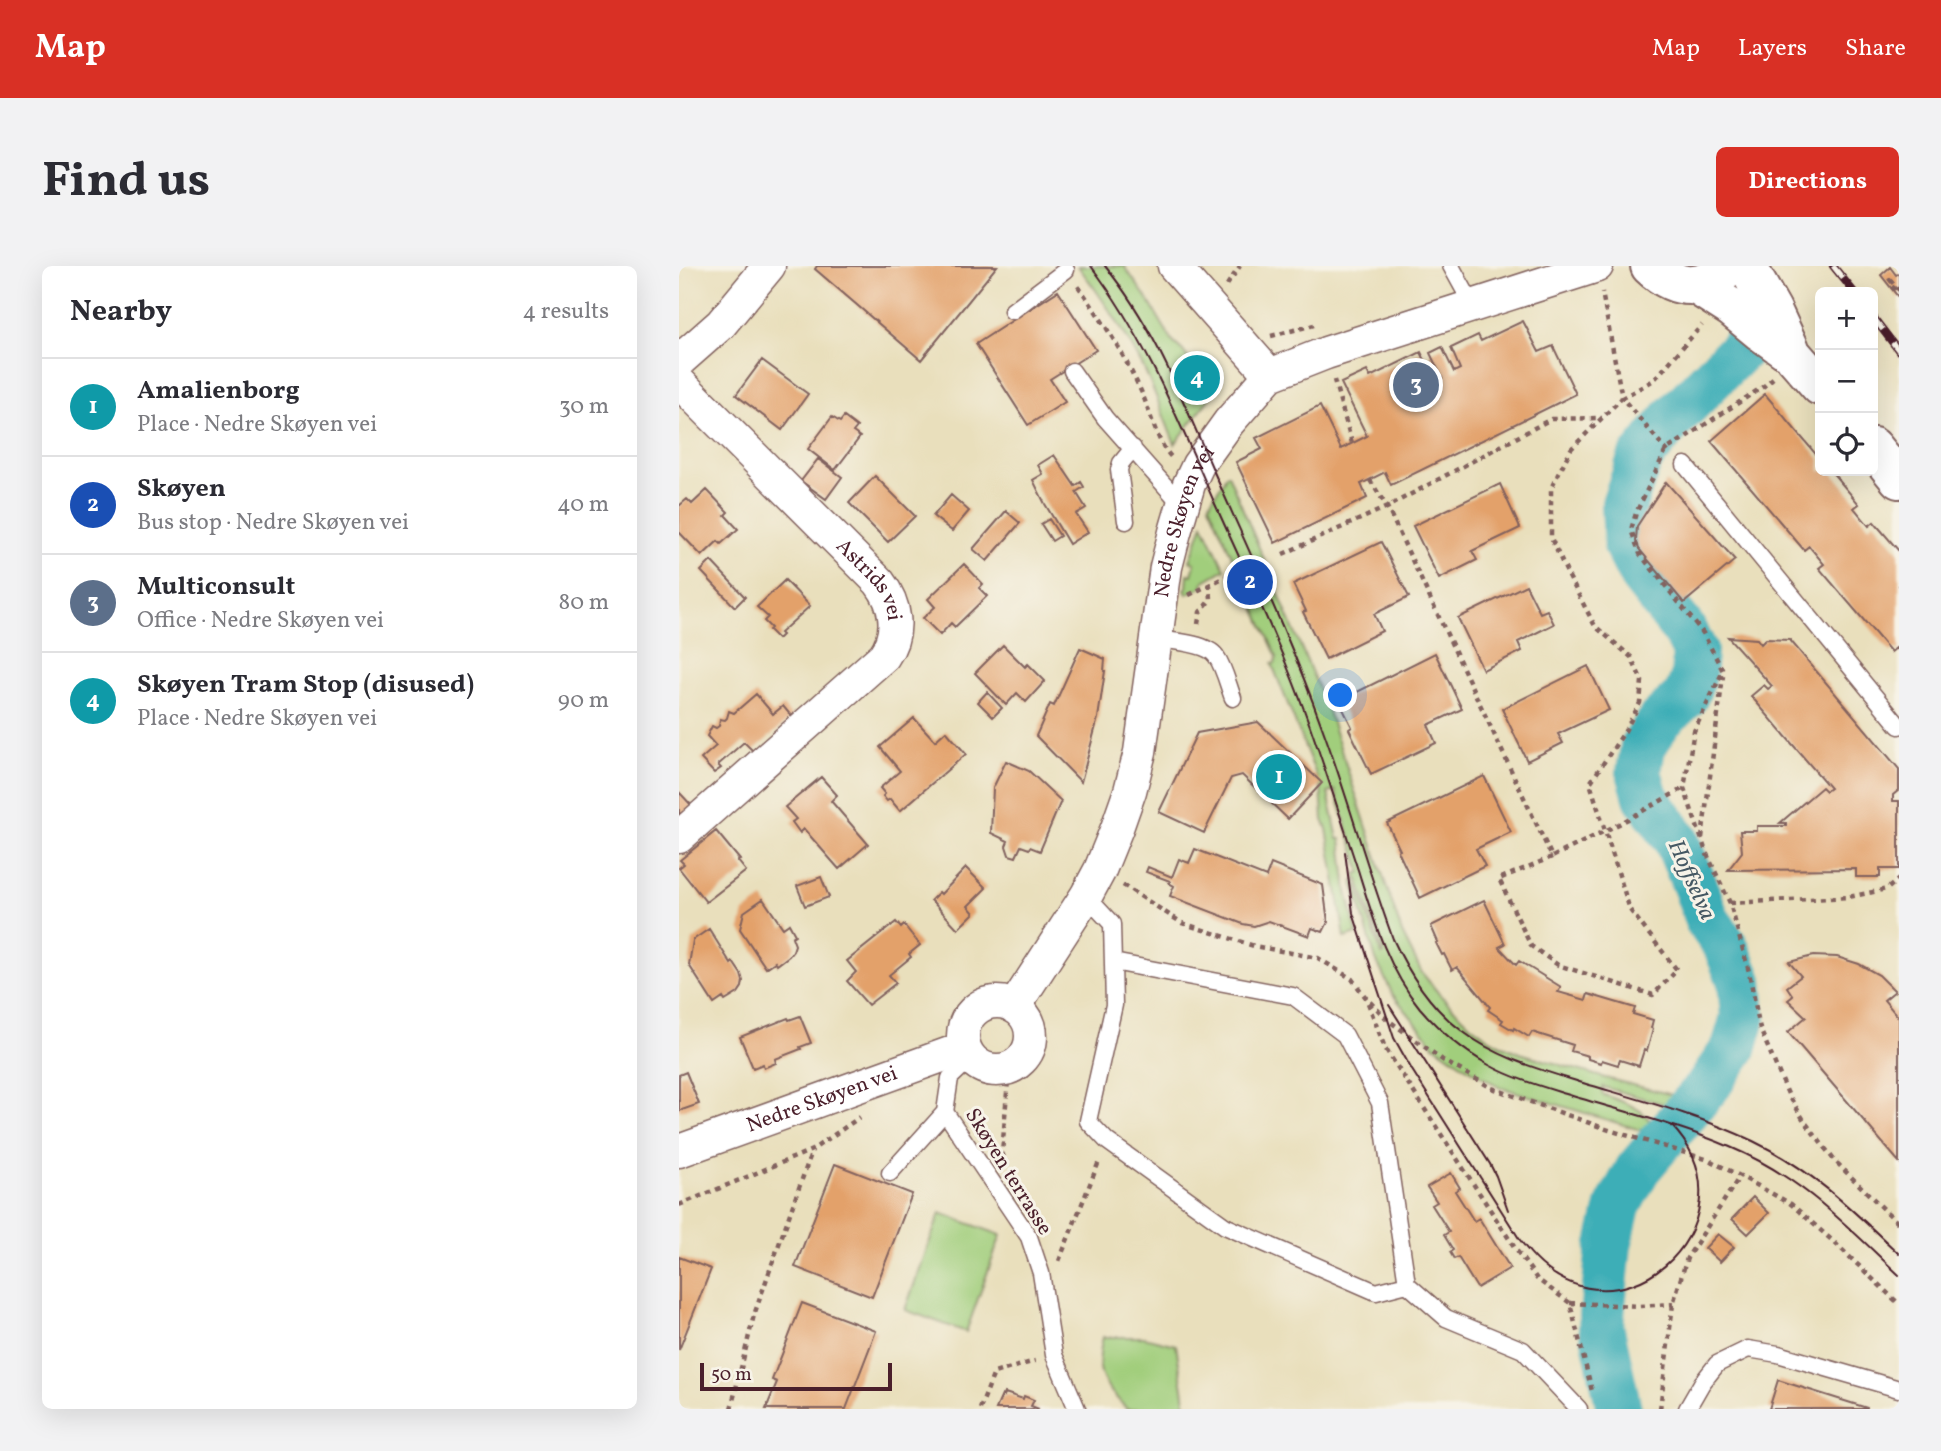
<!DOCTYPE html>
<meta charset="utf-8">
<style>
body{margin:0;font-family:Vollkorn,serif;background:#f2f2f3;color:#2b2b33}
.controls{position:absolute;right:21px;top:21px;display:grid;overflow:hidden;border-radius:10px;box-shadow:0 7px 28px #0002}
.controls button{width:63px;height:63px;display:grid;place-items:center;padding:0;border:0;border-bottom:2px solid #e1e1e2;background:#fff;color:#2b2b33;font:35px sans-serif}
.scale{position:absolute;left:21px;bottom:18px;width:192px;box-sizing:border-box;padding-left:7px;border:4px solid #4a1f2b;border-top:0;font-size:19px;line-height:24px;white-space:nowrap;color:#4a1f2b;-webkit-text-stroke:5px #f7f3e8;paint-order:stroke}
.you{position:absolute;left:662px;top:430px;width:24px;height:24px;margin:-18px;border:5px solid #fff;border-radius:50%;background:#1a73e8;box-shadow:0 0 0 10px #1a73e833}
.badge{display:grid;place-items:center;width:46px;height:46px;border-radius:50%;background:#d93025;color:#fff;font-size:23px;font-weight:700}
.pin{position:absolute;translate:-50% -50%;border:4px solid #fff;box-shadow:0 2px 7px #0006}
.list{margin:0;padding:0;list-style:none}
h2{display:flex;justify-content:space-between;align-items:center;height:91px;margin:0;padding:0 28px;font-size:30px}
h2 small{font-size:23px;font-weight:400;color:#7c7c81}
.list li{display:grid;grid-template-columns:46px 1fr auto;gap:21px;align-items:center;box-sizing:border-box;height:98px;padding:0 28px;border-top:2px solid #e1e1e2}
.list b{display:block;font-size:26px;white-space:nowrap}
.list p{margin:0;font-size:23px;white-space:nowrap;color:#7c7c81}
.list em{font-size:23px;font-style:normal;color:#7c7c81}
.icon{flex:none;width:38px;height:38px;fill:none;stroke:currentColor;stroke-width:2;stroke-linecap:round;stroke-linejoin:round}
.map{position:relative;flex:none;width:1220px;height:1143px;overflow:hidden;border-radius:10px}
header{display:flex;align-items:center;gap:42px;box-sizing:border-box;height:98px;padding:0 35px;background:#d93025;color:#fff}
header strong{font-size:33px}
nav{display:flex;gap:38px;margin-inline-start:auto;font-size:24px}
.intro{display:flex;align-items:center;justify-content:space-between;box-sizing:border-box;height:168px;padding:0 42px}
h1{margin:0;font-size:49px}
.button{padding:18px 32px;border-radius:10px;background:#d93025;color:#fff;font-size:24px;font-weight:700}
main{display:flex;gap:42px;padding:0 42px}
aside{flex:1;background:#fff;border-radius:10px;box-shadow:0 7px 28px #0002}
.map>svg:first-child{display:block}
.green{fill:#a1ce7c;stroke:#767654;stroke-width:2}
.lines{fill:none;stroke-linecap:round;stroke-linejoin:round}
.river{stroke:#3daeb7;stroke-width:46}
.building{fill:#e3a16b}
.lane-casing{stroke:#82625e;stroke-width:19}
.street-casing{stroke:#82625e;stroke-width:35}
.secondary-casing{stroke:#82625e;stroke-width:42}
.primary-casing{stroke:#82625e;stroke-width:42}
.path{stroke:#82625e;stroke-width:4.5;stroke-dasharray:5 5;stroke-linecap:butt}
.lane{stroke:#fff;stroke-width:16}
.street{stroke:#fff;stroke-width:32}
.secondary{stroke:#fff;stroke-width:38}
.primary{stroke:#fff;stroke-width:38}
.tram{stroke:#4a1f2b;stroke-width:2}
.rail-casing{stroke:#4a1f2b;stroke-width:8}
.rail{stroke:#f7f3e8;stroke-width:5;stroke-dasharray:16;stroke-linecap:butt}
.labels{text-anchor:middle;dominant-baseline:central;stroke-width:6;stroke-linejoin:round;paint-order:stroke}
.street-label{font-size:21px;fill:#4a1f2b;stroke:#f7f3e8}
.water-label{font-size:23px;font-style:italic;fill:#455863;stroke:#f7f3e8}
</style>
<header>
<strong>Map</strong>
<nav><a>Map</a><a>Layers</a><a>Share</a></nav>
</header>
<div class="intro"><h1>Find us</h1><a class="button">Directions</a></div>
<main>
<aside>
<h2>Nearby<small>4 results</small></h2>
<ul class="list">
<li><span class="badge" style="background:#0f9aa8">1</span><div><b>Amalienborg</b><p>Place · Nedre Skøyen vei</p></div><em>30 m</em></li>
<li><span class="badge" style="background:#1a4fb4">2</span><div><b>Skøyen</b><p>Bus stop · Nedre Skøyen vei</p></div><em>40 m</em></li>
<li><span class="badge" style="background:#5c6f8a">3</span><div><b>Multiconsult</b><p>Office · Nedre Skøyen vei</p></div><em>80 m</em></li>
<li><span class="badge" style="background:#0f9aa8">4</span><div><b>Skøyen Tram Stop (disused)</b><p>Place · Nedre Skøyen vei</p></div><em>90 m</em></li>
</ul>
</aside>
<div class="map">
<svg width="1220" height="1143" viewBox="0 0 1220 1143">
<rect width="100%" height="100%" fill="#f7f3e8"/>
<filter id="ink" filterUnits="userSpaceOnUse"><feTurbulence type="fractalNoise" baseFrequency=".0143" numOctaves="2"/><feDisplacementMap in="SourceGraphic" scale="14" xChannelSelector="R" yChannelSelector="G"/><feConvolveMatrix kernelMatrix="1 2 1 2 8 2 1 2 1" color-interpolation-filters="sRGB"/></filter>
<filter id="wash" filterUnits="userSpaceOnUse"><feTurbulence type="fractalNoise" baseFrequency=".00686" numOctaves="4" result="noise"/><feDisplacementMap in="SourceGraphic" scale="28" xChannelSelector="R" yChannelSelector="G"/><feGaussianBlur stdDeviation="1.57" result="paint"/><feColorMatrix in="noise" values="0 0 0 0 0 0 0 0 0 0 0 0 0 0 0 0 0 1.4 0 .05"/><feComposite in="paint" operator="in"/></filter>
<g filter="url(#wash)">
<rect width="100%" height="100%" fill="#e9dfbc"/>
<path class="green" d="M 399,0 L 445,0 L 469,34 L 494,76 L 504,85 L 515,100 L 507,104 L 517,128 L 529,123 L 532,130 L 496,178 C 484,151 476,123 462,97 C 444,63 422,30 399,0 Z
M 549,208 L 649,445 L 723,667 L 743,707 L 761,729 L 792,759 L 811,773 L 824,780 L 841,787 L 926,812 L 1006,832 L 1003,843 L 924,821 L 923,828 C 940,835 963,840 972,857 L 980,860 L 978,864 L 985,868 L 984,871 L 821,821 L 785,800 L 755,779 L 714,729 L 697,694 L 674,617 L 676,614 L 703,689 L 705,688 L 677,608 L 682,606 L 656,524 L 649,527 L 659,573 L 662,573 L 668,626 L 678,668 L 666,672 L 648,563 L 644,554 L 642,521 L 593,398 L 596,397 L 598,391 L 530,239 C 535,228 543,220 547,209 Z
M 524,258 L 546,303 L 524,316 L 525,320 L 508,328 L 506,324 L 508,321 L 509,308 L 513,309 L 516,297 L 511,295 Z
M 261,947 L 322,969 L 287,1066 L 226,1044 Z
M 424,1071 L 465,1071 L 497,1079 L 506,1135 L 504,1143 L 448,1143 C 423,1117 415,1107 424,1071 Z"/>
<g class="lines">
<path class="river" d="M 940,1143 L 922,1060 L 930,979 L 939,940 L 959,903 L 1029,820 L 1055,782 L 1064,751 L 1061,715 L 1047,681 L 1028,654 L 1017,622 L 997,574 L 967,531 L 960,506 L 964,481 L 981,454 L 1007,430 L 1014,412 L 1016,385 L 1006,365 L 962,309 L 947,279 L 945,238 L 961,193 L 993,153 L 1063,82"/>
</g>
<g id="blocks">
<path class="building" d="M 138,0 L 318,0 L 242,94 L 136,3 Z
M 1211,1 L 1217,9 L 1220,7 L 1220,32 L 1202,9 Z
M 379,25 L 417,84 L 371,113 L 386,136 L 349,159 L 297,78 Z
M 844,55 L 860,86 L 874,80 L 897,128 L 712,219 L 706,206 L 682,218 L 688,232 L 596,277 L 557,196 L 583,183 L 577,172 L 641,140 L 662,183 L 688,170 L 662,117 L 688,105 L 691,111 L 742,86 L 756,115 L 763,112 L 751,87 L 763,81 L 775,106 L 781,103 L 772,82 L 799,69 L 802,75 Z
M 83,94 L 129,128 L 103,164 L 57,129 Z
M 519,100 L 528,121 L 516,126 L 508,104 Z
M 1086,128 L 1141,193 L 1141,205 L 1152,205 L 1180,238 L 1175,242 L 1190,260 L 1195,256 L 1220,285 L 1220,386 L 1217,382 L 1212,386 L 1140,302 L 1145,298 L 1130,280 L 1125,284 L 1032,175 Z
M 153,151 L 161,156 L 165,151 L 178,161 L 174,166 L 181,171 L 156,204 L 129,183 Z
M 375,189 L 396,220 L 402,216 L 405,221 L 397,226 L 407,242 L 397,248 L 409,266 L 390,278 L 366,238 L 354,214 L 364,208 L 359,199 Z
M 139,193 L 163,211 L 147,233 L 122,215 Z
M 196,210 L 236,250 L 209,276 L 170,237 Z
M 987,216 L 1056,294 L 1005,337 L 960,283 L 957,275 L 958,260 Z
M 821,218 L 841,262 L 793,285 L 798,294 L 760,313 L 734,260 Z
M 28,224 L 49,246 L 46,249 L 59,263 L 42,278 L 39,275 L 23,290 L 0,266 L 0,240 L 8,233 L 13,238 Z
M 272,229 L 290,245 L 273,265 L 254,250 Z
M 327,245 L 341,257 L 308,295 L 294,283 Z
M 370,253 L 381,270 L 373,275 L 362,258 Z
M 702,276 L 730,331 L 695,348 L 703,365 L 647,393 L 624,346 L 627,345 L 614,318 Z
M 32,295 L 66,331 L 56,341 L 22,305 Z
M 285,298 L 304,318 L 300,322 L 308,330 L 276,361 L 272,357 L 261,369 L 244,352 L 256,341 L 249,333 Z
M 106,314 L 131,340 L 101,367 L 103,369 L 99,373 L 90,364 L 92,362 L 85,355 L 89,351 L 78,341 Z
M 847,319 L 861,347 L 868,344 L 875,358 L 839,376 L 843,385 L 804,404 L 779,352 Z
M 1049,371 L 1078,373 L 1082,378 L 1087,373 L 1111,374 L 1220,503 L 1220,524 L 1214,529 L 1214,535 L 1220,535 L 1220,603 L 1201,603 L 1201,611 L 1177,611 L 1177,603 L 1049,604 L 1063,586 L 1061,565 L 1078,565 L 1078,560 L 1107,560 L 1107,557 L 1101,557 L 1143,521 L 1147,525 L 1151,522 L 1072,430 L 1085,419 L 1089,423 L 1093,420 Z
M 324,379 L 346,401 L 349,398 L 366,415 L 347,436 L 338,427 L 327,439 L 296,407 Z
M 401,382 L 426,393 L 425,405 L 426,405 L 419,452 L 402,516 L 357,470 L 371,438 L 375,440 Z
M 756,387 L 783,443 L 749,459 L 757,477 L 692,508 L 670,463 L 673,461 L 660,435 Z
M 909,400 L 930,444 L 879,468 L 884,477 L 848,495 L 823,443 Z
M 308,426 L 323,442 L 314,451 L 299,436 Z
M 77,428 L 94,448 L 104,440 L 113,451 L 74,485 L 65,476 L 39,499 L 42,502 L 35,507 L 22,493 L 37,480 L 28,470 L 33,460 L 37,462 L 40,460 L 41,453 L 46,454 L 48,452 L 50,445 L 55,447 Z
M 235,452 L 256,475 L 267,465 L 287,488 L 221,545 L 211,533 L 208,535 L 204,530 L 206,528 L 201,522 L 221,505 L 201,481 Z
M 579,456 L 643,517 L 609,553 L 563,509 L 552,512 L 525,567 L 480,546 L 518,467 Z
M 327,495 L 350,505 L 382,535 L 361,585 L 351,581 L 350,583 L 342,580 L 337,591 L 330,589 L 327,580 L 329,575 L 312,567 L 314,522 Z
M 805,510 L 832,566 L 797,583 L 806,600 L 741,632 L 719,585 L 721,584 L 708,557 Z
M 142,511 L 158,529 L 152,535 L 189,578 L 160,603 L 125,563 L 121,567 L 113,556 L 117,553 L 106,541 Z
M 0,526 L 14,541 L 0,553 Z
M 37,565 L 61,594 L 59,595 L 67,605 L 27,636 L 0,602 L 5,598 L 1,594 Z
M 516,583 L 587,611 L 592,598 L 644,619 L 649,656 L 644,666 L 633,662 L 630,670 L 590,655 L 575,660 L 564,658 L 491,630 L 495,620 L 490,617 L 491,615 L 467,606 L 469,601 L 493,611 L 500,593 L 510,597 Z
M 287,602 L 307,622 L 289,640 L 295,647 L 279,663 L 252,634 L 260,626 L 262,628 Z
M 142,611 L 150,631 L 126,640 L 118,620 Z
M 84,633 L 104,662 L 110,658 L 116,669 L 113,671 L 116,679 L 114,685 L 110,690 L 98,699 L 96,696 L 87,702 L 61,663 L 65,646 Z
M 805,634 L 826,678 L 820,681 L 837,699 L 840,695 L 882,721 L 879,726 L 907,734 L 909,728 L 956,742 L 954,748 L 974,754 L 972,762 L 974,763 L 968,785 L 965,784 L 960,800 L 941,794 L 939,799 L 923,794 L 922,797 L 909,793 L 909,790 L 892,785 L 894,779 L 853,766 L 850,771 L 835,762 L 834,764 L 822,757 L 824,754 L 809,744 L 811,741 L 778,701 L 773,704 L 765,688 L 763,689 L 757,677 L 759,676 L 752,660 Z
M 217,656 L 222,662 L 225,659 L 241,679 L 230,688 L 232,691 L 210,709 L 217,717 L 189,739 L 168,715 L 177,706 L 168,695 Z
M 30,663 L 52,698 L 54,696 L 62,708 L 64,715 L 63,721 L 59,727 L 46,735 L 44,732 L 35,738 L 10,699 L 14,674 Z
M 1134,690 L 1158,691 L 1180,698 L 1200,709 L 1216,725 L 1205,734 L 1220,752 L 1220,896 L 1109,766 L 1127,751 L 1109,734 L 1114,730 L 1108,721 L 1122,710 L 1110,696 Z
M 121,750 L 132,777 L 121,781 L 122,783 L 96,793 L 97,797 L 85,802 L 84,798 L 74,802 L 61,771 L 109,752 L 110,754 Z
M 7,806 L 20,838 L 0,845 L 0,809 Z
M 156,898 L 233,928 L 193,1031 L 116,1001 Z
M 772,907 L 781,922 L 776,925 L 795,955 L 800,952 L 831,1002 L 798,1022 L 779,991 L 775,993 L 771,986 L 774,984 L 765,969 L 770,966 L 753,939 L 758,936 L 748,921 Z
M 1074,931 L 1090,947 L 1069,968 L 1053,953 Z
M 1039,968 L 1055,981 L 1041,996 L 1026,982 Z
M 0,991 L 32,1003 L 0,1084 Z
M 123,1037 L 197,1065 L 167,1143 L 87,1143 L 98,1116 L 93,1114 Z
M 1099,1114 L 1188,1142 L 1188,1143 L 1090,1143 Z
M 326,1127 L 344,1133 L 345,1130 L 355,1134 L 352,1140 L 360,1143 L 317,1143 L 323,1129 L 325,1130 Z"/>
</g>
</g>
<g filter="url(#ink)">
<use href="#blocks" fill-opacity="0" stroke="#82625e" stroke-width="2"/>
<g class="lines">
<defs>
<path id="lane" d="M 772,0 L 794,40
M 333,45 L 387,4
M 393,105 L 426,152 L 503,239
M 1006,199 L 1220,460
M 447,255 L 440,204 L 442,197 L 454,182
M 478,373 C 493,375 528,377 537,390 C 545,401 549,419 554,432
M 407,630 L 433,658 L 435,739 L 409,855 L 428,875 L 546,960 L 697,1026 L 728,1018 L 701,837 L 666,769 L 614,730 L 434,696
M 292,792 L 271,812 L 266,846 L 350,971 L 362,1007 L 375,1089 L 398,1143
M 211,907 L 266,846
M 728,1018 L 767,1052 L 844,1084 L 900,1143
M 1008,1143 L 1023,1117 L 1038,1098 L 1069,1083 L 1099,1088 L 1220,1123"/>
<g id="street">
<path d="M 495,0 L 591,109"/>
<path d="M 0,95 L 42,58 L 90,0"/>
<path id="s1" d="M 0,116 L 200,316 C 217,338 222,366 205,390 L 0,571"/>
<circle cx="318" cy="770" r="34"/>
<path id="s2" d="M 335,741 L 407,630 L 421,604 L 438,562 L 451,525 L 461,486 L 487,301 L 496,266 L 510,218 L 519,199 L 550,156 L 591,109 L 647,87 L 918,0"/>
<path id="s3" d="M 0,885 L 285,782"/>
</g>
<path id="secondary" d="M 1068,0 L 1093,44 L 1111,83
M 1017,19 L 1053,42 L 1081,65 L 1113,88 L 1141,120
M 1194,181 L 1220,213"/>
<path id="primary" d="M 971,0 C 997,25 1026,26 1051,0"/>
</defs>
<use href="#lane" class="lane-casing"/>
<use href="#street" class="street-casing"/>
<use href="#secondary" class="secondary-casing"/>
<use href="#primary" class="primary-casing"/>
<path class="path" d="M 548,19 L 561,0
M 399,20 C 423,53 444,87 461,123 C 472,146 476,174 493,192
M 1213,24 L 1216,20 L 1209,11 L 1220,24
M 592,70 L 635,59
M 1094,112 L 1085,120 L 987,184 L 957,247 L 952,264 L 961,288 L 1024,367 L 1044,405 L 1015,465 L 1005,522 L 1027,586 L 1051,637 L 1070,706 L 1081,763 L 1109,828 L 1126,856 L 1155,894 L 1220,958
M 655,114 L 673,177
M 989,186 L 943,132 L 975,114 L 1023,59
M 691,214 L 708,241 L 873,591 L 940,558 L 1005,522
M 604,288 L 708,241 L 872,153 L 923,152
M 510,329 L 550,309
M 519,358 L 521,346 L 532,333 L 531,319
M 1023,572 L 1044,410
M 873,591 L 820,613 L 852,680 L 879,699 L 974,729 L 998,704 L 951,644 L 911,517 L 946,465 L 961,437 L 963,415 L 952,391 L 916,360 L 888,307 L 872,272 L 872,222 L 892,183 L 943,132 L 923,26
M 444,619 L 503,657 L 575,680 L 639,692 L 673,713 L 688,733 L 709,754 L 765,795 L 813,822 L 930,864 L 1030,894 L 1061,910 L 1112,938 L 1156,977 L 1220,1038
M 1051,637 L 1170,631 L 1208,623 L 1220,613
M 689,737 L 706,782 L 838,985 L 858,1013 L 891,1037 L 913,1125
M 329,900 L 323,887 L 330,802
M 0,939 L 133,884 L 181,851
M 380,995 L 421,893
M 891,1037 L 960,1040 L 994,1038
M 52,1143 L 75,1049 L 133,885
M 301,1143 L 315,1107 L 356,1095
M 981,1143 L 994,1038 L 1008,992 L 1061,910"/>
<use href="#lane" class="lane"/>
<use href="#street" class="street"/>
<use href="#secondary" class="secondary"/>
<use href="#primary" class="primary"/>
<path class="tram" d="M 412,0 C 467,72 500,156 536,238 C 569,311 604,384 631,460 C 648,508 663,556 679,604 C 694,652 708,702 741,742 C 760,764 783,784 810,799 C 833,812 861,820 887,828 C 942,845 998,858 1051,881 C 1121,910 1166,958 1220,1009
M 426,0 C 476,61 504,135 535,206 C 572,290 612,374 643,461 C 669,531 688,603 714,673 C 730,708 751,741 783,765 C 818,792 862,804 904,817 C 961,834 1020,849 1074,875 C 1131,902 1175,945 1220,988
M 666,586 L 674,647 L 715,772 L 733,804 L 841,974 C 931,1100 1086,956 992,859
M 710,739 L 811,898 L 817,910 L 829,944"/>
<defs>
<path id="rail" d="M 1154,0 L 1175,26
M 1194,51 L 1220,85"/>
</defs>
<use href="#rail" class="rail-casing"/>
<use href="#rail" class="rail"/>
</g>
</g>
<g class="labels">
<g class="street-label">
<text stroke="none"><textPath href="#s2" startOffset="522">Nedre Skøyen vei</textPath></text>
<text stroke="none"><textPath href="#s1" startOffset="276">Astrids vei</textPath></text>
<text stroke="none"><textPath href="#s3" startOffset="152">Nedre Skøyen vei</textPath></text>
<text transform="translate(329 906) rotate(58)">Skøyen terrasse</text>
</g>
<g class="water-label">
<text transform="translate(1012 614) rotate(66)">Hoffselva</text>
</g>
</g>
</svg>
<div class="controls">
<button>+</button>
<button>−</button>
<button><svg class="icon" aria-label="locate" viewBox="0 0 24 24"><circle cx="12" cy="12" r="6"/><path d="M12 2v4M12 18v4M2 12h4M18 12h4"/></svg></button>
</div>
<div class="scale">50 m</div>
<div class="you"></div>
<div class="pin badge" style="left:600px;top:511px;background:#0f9aa8">1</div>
<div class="pin badge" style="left:571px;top:316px;background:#1a4fb4">2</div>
<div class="pin badge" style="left:737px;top:119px;background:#5c6f8a">3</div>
<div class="pin badge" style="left:518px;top:112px;background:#0f9aa8">4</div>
</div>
</main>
